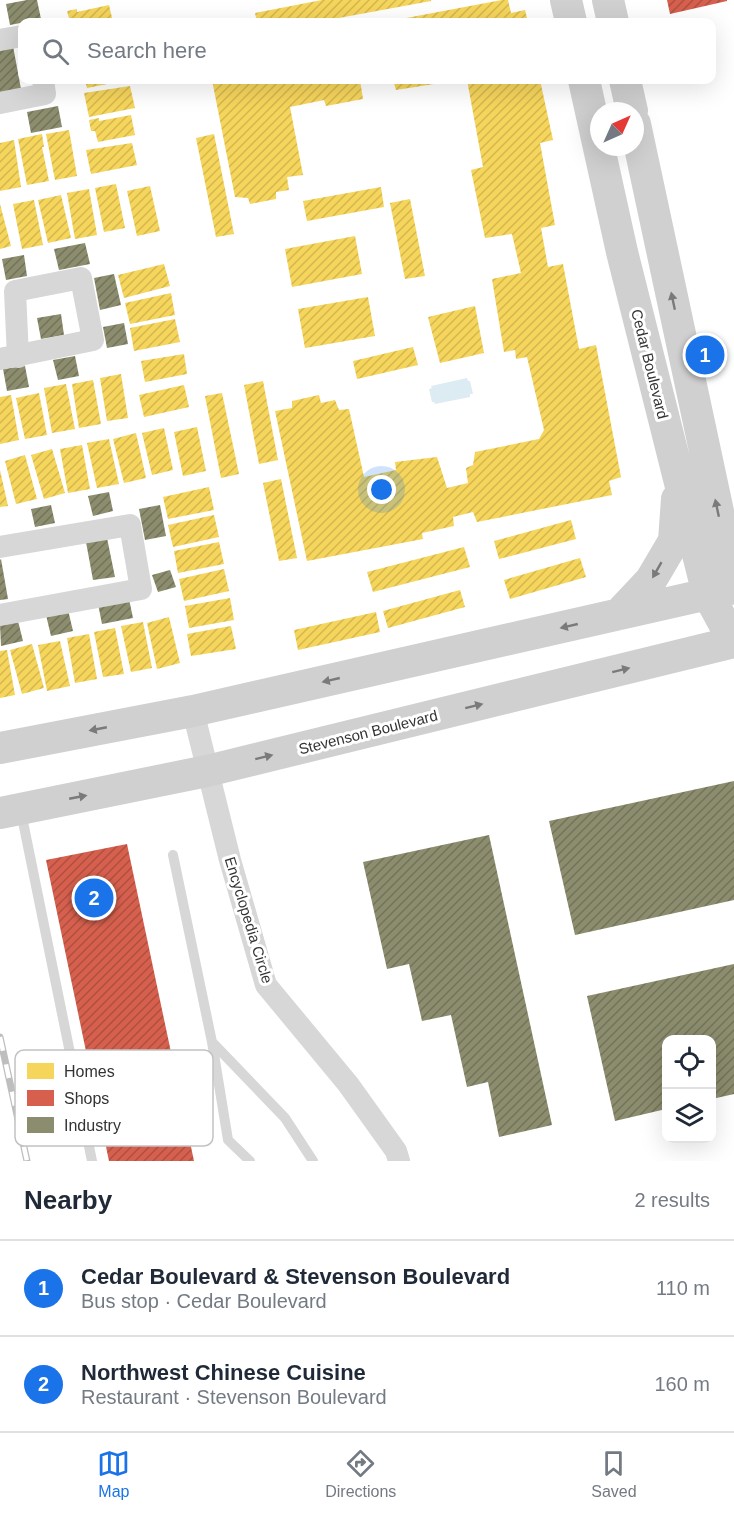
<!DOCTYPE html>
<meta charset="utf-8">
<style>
body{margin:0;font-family:Arial,sans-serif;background:#f6f6f7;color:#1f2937}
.controls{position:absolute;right:18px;bottom:18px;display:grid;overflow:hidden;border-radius:12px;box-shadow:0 6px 24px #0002}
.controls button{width:54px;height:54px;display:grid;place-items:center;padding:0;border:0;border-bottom:2px solid #e0e1e3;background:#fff;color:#1f2937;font:30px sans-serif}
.compass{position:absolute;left:590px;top:102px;width:54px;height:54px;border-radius:50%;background:#fff;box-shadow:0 6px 24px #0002;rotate:45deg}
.you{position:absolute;left:382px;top:490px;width:21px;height:21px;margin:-15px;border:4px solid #fff;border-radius:50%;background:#1a73e8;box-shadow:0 0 0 9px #1a73e833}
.badge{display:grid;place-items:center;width:39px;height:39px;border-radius:50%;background:#1a73e8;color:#fff;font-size:20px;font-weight:700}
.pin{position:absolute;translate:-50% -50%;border:3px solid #fff;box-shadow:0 2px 6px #0006}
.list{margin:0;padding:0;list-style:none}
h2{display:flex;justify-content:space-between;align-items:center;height:78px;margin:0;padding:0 24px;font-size:26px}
h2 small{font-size:20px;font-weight:400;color:#747a83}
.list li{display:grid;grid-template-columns:39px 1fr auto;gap:18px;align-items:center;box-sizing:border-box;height:96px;padding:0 24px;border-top:2px solid #e0e1e3}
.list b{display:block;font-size:22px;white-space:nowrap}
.list p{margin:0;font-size:20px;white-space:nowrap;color:#747a83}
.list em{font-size:20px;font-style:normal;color:#747a83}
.icon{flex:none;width:33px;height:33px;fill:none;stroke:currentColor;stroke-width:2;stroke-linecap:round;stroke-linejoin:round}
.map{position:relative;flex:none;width:734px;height:1161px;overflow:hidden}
.search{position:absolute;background:#fff;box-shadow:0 6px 24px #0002;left:18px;right:18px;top:18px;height:66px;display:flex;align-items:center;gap:15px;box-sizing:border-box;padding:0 21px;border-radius:12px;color:#747a83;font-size:22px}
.sheet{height:270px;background:#fff}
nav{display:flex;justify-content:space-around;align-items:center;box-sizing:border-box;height:84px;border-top:2px solid #e0e1e3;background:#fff;font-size:16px;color:#747a83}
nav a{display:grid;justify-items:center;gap:3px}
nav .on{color:#1a73e8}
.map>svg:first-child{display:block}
.water{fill:#ddebf3}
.homes{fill:url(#homes-hatch)}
.shops{fill:url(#shops-hatch)}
.industry{fill:url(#industry-hatch)}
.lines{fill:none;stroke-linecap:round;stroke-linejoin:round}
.service{stroke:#d7d7d7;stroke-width:10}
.minor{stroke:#d7d7d7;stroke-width:22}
.secondary{stroke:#d0d0d0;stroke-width:32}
.rail-casing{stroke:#bebebe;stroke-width:7}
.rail{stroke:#fff;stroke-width:4.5;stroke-dasharray:14;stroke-linecap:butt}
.oneway{fill:#7a7a7a}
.labels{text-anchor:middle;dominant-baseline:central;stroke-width:6;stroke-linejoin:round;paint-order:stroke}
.street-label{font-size:15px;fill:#333;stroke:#fff}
.key{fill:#fff;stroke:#c2c2c2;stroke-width:1.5}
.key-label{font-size:16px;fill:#333}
</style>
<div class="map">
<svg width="734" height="1161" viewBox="0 0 734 1161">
<defs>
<pattern id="homes-hatch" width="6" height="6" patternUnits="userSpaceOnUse" patternTransform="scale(1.5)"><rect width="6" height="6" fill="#f6d55c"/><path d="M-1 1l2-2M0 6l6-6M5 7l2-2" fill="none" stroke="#d3b750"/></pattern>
<pattern id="shops-hatch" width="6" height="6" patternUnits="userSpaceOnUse" patternTransform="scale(1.5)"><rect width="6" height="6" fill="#d6604d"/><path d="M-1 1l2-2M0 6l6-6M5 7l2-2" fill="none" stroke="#ae5041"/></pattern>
<pattern id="industry-hatch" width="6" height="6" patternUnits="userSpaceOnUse" patternTransform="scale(1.5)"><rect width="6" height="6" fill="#8c8c6e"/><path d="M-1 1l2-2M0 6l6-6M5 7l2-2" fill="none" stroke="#73735b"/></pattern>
</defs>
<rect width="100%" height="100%" fill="#fff"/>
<path class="water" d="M 467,378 L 468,381 L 470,381 L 473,394 L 470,394 L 470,397 L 435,404 L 434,402 L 432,402 L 429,389 L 432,388 L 431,386 Z"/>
<path class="homes" d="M 322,0 L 431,0 L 431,1 L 317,22 L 257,22 L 255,13 Z
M 502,0 L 508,0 L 511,13 L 525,10 L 528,22 L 385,22 Z
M 109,5 L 113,22 L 70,22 L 67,11 L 77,9 L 77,12 Z
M 85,80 L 122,80 L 122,81 L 87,88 Z
M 212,80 L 360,80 L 363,99 L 326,106 L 324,100 L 290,107 L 303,175 L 287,177 L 289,190 L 276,192 L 276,199 L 250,204 L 248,198 L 235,197 Z
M 393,80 L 452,80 L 453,81 L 396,90 Z
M 467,80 L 540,80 L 553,140 L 540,143 L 555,225 L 541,228 L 548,267 L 563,264 L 579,349 L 596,345 L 621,477 L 609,481 L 612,495 L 477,522 L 473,512 L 453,517 L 454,526 L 422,533 L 423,539 L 307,561 L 275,411 L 292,408 L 292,401 L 319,395 L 321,403 L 335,400 L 339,410 L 349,409 L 364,477 L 396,470 L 395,462 L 437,457 L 447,488 L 468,483 L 466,468 L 473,465 L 475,452 L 539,439 L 544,430 L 527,357 L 516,359 L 515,350 L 504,352 L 492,279 L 521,273 L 512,234 L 485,238 L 471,170 L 483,167 Z
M 130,86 L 135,108 L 89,117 L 84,93 Z
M 131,115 L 135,135 L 98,142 L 95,131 L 91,131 L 89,120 L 99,118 L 99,121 Z
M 69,130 L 77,176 L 55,180 L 46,134 Z
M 42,134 L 44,147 L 42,147 L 49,181 L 27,185 L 18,139 Z
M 214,134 L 234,234 L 216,237 L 196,138 Z
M 14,140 L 21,187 L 0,191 L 0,143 Z
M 132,143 L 137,165 L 91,174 L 86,150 Z
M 116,184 L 125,228 L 104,232 L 95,188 Z
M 150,186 L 160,231 L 137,236 L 127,191 Z
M 381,187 L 384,207 L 307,221 L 303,201 Z
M 89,189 L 97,235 L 75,239 L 67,193 Z
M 61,195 L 71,238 L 48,243 L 38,200 Z
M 410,199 L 425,276 L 405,279 L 390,203 Z
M 34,200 L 43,245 L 22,249 L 13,204 Z
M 0,204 L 11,246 L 0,249 Z
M 355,236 L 362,274 L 292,287 L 285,249 Z
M 164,264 L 170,286 L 124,298 L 118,275 Z
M 171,293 L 175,315 L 130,324 L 125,303 Z
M 368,297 L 375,336 L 305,348 L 298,309 Z
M 475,306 L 484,353 L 440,363 L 428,317 Z
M 175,319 L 180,342 L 134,351 L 130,328 Z
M 413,347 L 418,365 L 357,379 L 353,361 Z
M 184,354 L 187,374 L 145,382 L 141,361 Z
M 121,374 L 128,418 L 107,421 L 100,378 Z
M 93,380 L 101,424 L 79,428 L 72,384 Z
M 263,381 L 278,460 L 259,464 L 244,385 Z
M 66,384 L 75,429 L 52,433 L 44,388 Z
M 184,385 L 189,407 L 144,417 L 139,395 Z
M 39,393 L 47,435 L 25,439 L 16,398 Z
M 222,393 L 239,474 L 221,478 L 205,396 Z
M 11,395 L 19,440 L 0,444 L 0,397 Z
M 197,427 L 206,471 L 183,476 L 174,432 Z
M 164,428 L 173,470 L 152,475 L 142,433 Z
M 136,433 L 146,478 L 124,483 L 113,439 Z
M 109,439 L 119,484 L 97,488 L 87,443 Z
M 82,445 L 90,489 L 68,493 L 60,449 Z
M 52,449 L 65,493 L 44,499 L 31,455 Z
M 25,455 L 37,499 L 16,504 L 5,461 Z
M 0,470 L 8,506 L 0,507 Z
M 281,479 L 297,558 L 279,561 L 263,483 Z
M 209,487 L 214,510 L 168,519 L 163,497 Z
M 214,515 L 219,537 L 173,547 L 168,525 Z
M 571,520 L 576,539 L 499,559 L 494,541 Z
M 219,542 L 224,564 L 178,573 L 174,551 Z
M 464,547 L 470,567 L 373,592 L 367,572 Z
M 580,558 L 586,577 L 510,599 L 504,580 Z
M 224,569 L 229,591 L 184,601 L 179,579 Z
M 460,590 L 465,607 L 388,628 L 383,611 Z
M 230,598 L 234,620 L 189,628 L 185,606 Z
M 376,612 L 380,632 L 298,650 L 294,630 Z
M 169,617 L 180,663 L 157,669 L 147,623 Z
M 143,622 L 152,668 L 131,672 L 121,626 Z
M 231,626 L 236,649 L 191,656 L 187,634 Z
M 115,628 L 124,674 L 103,677 L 94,632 Z
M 89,634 L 97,679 L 75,683 L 67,638 Z
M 60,641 L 70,686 L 47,691 L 38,645 Z
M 32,644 L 44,688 L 22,694 L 10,650 Z
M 7,650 L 15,695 L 0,698 L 0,651 Z"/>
<path class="shops" d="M 667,0 L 727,0 L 727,1 L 670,14 Z
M 127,844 L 194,1161 L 109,1161 L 46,860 Z"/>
<path class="industry" d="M 27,0 L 37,0 L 41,19 L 10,25 L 6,4 Z
M 13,46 L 21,89 L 0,95 L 0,51 Z
M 58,106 L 62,127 L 31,133 L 27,112 Z
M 85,243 L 90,264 L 59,270 L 54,249 Z
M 24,255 L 27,276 L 6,280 L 2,259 Z
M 114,274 L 121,305 L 100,310 L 94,278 Z
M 61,314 L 64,335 L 41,339 L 37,318 Z
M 124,323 L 128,344 L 107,348 L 103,327 Z
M 75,356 L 79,376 L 58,380 L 53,360 Z
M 25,366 L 29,387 L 7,391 L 3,369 Z
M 109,492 L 113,511 L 93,516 L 88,496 Z
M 51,505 L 55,523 L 35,527 L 31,509 Z
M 160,505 L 166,536 L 145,540 L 139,509 Z
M 107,538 L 115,577 L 93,580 L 86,542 Z
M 1,559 L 8,599 L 0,600 L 0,560 Z
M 170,570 L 176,587 L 158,592 L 152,575 Z
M 129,599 L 133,618 L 102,624 L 98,604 Z
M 68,610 L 73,631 L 51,636 L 46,615 Z
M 18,621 L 23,641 L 1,646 L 0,625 Z
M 734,781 L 734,900 L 575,935 L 549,821 Z
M 489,835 L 552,1125 L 499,1137 L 488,1082 L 467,1087 L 451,1015 L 422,1021 L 409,964 L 387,969 L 363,862 Z
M 734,964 L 734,1094 L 712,1099 L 712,1040 L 666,1040 L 666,1109 L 615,1121 L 587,996 Z"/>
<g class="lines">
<path class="service" d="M 21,812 L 92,1161
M 173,855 L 212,1042 L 285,1118 L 313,1161
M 212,1042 L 228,1140 L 250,1161"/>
<path class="minor" d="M 0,40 L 22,36
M 0,103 L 45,94 L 43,80
M 0,359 L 93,340 L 81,278 L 15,291 L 18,357
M 0,547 L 130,525 L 141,589 L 0,615
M 193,711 L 230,860 L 266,985 L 348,1084 L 396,1151 L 399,1161"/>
<path class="secondary" d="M 566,0 L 571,22
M 608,0 L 613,22
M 625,80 L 632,111
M 635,124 L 734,586
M 619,614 L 651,580 L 674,541 L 677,499
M 0,748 L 193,711 L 734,588
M 0,813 L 207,771 L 734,642 L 708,594 L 622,252 L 584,80"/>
<defs>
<path id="rail" d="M 0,1037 L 27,1161"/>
</defs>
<use href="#rail" class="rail-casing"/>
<use href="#rail" class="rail"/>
</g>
<defs><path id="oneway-solid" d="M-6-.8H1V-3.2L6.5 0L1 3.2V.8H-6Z" transform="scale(1.5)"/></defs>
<g class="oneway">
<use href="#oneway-solid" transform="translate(673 301) rotate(-102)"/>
<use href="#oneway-solid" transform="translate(717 508) rotate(-102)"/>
<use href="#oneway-solid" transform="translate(657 570) rotate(120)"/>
<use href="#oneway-solid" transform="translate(569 626) rotate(167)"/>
<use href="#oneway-solid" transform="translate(621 670) rotate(-14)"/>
<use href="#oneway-solid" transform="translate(331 680) rotate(167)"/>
<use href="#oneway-solid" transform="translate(474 706) rotate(-14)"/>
<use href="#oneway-solid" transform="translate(98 729) rotate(169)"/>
<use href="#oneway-solid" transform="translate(264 757) rotate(-14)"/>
<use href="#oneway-solid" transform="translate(78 797) rotate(-11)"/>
</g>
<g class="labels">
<g class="street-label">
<text transform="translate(650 364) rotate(76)">Cedar Boulevard</text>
<text transform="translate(368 732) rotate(-14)">Stevenson Boulevard</text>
<text transform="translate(249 920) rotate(73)">Encyclopedia Circle</text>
</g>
</g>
<rect x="15" y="1050" width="198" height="96" rx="9" class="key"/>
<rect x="27" y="1063" width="27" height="16" fill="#f6d55c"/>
<rect x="27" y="1090" width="27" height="16" fill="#d6604d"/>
<rect x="27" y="1117" width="27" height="16" fill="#8c8c6e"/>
<g class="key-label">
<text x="64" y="1077">Homes</text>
<text x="64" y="1104">Shops</text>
<text x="64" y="1131">Industry</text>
</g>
</svg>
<div class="controls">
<button><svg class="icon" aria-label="locate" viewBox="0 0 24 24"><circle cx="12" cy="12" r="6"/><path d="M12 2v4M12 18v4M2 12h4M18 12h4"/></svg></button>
<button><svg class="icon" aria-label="layers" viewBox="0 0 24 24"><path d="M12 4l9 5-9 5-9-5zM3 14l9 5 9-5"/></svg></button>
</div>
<svg class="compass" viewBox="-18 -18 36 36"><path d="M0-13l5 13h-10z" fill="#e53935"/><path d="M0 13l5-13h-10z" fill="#747a83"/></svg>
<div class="you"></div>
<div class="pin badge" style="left:705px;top:355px">1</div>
<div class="pin badge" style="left:94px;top:898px">2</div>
<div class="search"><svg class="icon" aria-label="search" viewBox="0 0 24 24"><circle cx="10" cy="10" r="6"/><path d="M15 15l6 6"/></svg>Search here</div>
</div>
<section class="sheet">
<h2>Nearby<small>2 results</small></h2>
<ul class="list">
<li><span class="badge">1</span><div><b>Cedar Boulevard &amp; Stevenson Boulevard</b><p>Bus stop · Cedar Boulevard</p></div><em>110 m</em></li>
<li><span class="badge">2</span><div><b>Northwest Chinese Cuisine</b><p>Restaurant · Stevenson Boulevard</p></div><em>160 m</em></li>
</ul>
</section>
<nav>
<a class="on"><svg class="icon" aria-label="map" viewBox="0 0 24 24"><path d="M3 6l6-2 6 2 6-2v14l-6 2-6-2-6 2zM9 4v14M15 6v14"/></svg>Map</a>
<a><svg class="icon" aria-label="directions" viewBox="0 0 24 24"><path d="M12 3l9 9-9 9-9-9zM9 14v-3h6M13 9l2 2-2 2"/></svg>Directions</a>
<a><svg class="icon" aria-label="saved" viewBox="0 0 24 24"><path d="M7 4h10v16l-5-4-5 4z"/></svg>Saved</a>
</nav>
